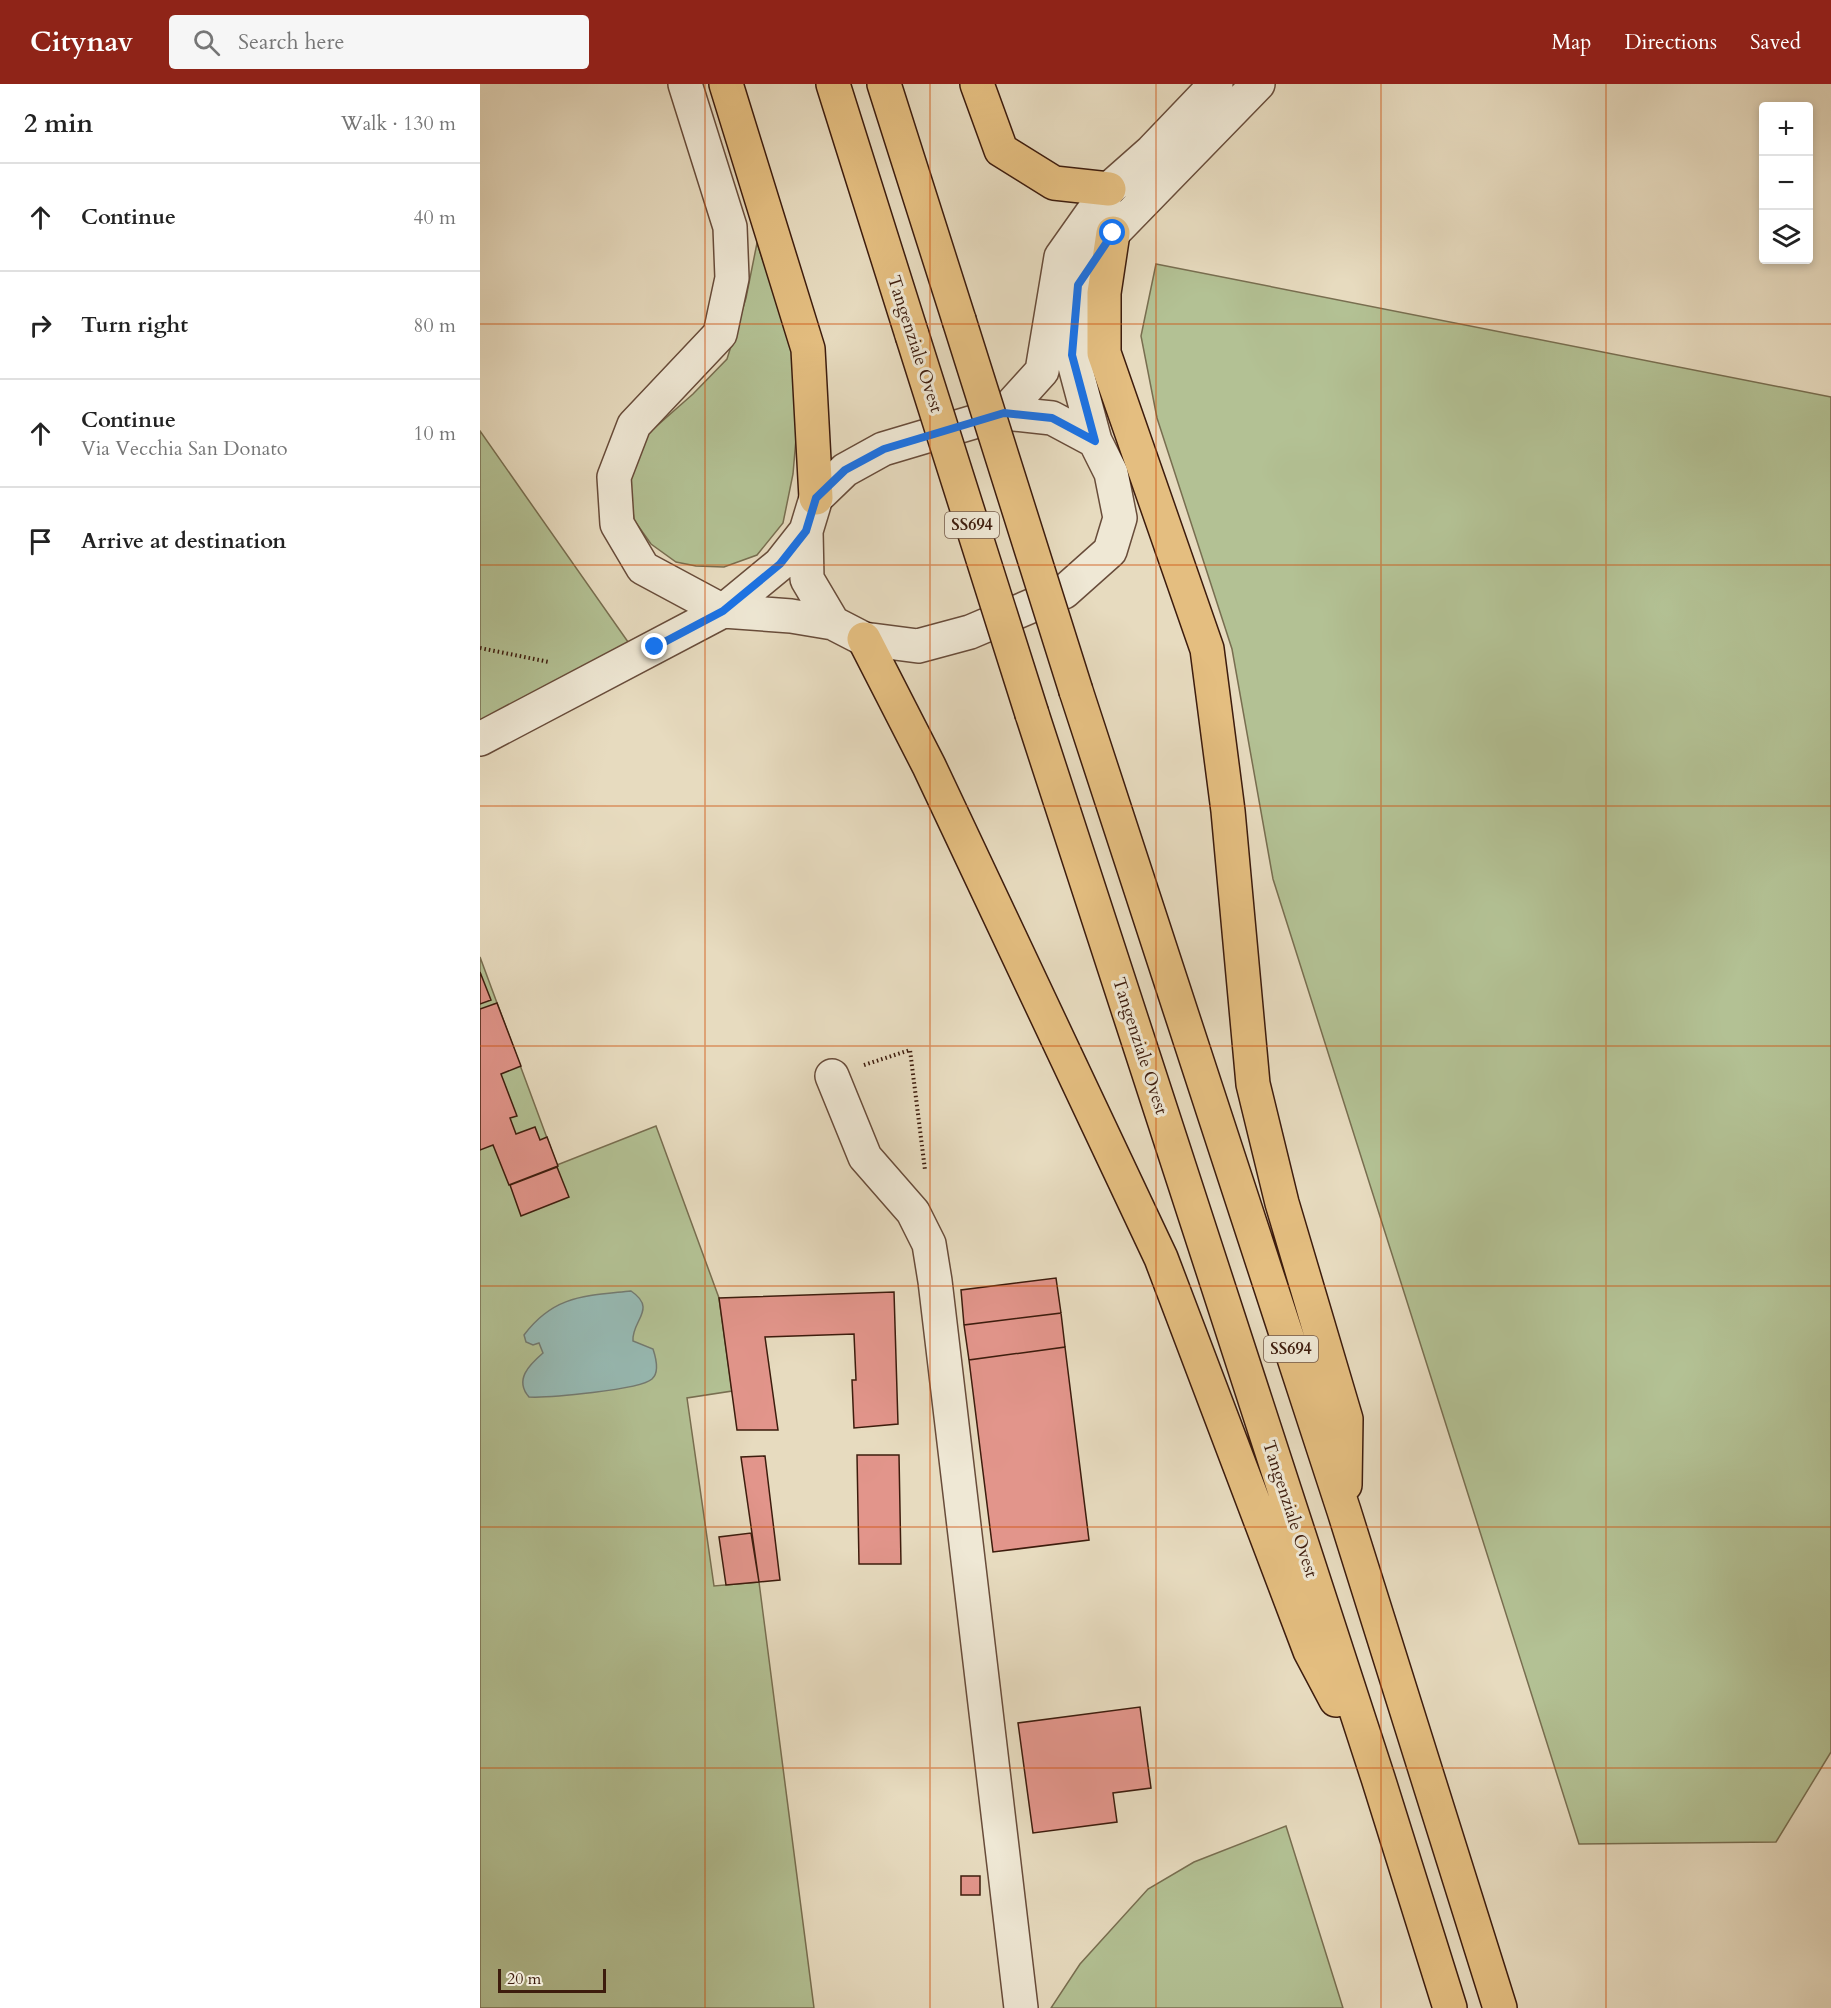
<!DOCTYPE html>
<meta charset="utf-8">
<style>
body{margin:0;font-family:Cardo,serif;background:#f6f6f6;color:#222}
.controls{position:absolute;right:18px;top:18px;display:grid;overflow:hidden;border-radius:6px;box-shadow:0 3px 9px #0003}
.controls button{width:54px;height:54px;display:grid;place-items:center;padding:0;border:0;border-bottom:2px solid #e0e0e0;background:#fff;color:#222;font:30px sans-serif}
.scale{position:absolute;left:18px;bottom:15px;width:108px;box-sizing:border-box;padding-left:6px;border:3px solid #3d1c0d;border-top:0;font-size:16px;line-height:21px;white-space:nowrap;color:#3d1c0d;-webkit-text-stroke:4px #efe8d5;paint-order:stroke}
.stop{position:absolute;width:18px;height:18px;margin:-14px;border:4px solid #1a73e8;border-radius:50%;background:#fff}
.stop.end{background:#1a73e8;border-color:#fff;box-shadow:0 2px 6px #0008}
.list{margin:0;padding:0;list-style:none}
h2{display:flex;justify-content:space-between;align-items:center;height:78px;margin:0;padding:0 24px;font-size:26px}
h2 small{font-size:20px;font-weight:400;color:#767676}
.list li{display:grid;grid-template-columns:39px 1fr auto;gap:18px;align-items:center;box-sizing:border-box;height:108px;padding:0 24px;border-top:2px solid #e0e0e0}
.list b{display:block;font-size:22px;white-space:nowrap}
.list p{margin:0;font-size:20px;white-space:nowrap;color:#767676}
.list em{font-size:20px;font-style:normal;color:#767676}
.icon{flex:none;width:33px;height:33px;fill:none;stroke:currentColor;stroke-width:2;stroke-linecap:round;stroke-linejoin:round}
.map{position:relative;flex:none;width:1351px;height:1924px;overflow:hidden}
header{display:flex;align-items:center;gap:36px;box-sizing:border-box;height:84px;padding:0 30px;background:#8f2418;color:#fff}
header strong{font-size:28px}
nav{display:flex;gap:33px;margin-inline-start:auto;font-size:21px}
.search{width:420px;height:54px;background:#f6f6f6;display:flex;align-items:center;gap:15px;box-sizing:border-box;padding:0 21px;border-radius:6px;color:#767676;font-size:22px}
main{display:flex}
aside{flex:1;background:#fff}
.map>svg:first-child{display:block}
.green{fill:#b3c194;stroke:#786e50;stroke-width:1.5}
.water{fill:#97bbb5;stroke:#737b72;stroke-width:1.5}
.building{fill:#e2958b;stroke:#3d1c0d;stroke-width:1.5}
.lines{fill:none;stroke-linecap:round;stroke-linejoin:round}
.minor-casing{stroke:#684c3a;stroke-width:36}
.highway-casing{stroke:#3d1c0d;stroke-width:36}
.path{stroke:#3d1c0d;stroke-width:4;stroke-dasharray:1.5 3;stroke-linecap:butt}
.minor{stroke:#efe8d5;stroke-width:33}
.highway{stroke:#e4be80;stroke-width:33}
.highway-bridge-casing{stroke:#3d1c0d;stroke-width:36;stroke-linecap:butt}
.highway-bridge{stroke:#e4be80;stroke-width:33}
.route{stroke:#1a73e8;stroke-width:8}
.grid{fill:none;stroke:#ce500c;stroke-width:1.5;stroke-opacity:0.55}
.labels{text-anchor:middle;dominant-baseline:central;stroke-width:6;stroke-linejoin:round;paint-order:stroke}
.shield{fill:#efe8d5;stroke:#725949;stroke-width:1.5}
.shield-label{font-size:16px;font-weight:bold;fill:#3d1c0d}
.street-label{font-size:18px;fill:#3d1c0d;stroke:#efe8d5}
</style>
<header>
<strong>Citynav</strong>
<div class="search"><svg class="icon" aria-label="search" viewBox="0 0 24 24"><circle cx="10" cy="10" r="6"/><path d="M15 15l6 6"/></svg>Search here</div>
<nav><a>Map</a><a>Directions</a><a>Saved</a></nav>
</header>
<main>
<aside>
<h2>2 min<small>Walk · 130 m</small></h2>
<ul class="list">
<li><svg class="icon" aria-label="ahead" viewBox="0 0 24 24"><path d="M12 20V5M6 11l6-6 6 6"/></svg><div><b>Continue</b></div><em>40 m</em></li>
<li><svg class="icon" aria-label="right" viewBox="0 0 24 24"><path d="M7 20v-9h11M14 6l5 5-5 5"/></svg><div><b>Turn right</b></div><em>80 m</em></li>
<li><svg class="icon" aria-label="ahead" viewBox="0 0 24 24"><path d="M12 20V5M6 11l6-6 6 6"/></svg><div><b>Continue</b><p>Via Vecchia San Donato</p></div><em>10 m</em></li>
<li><svg class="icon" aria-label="arrive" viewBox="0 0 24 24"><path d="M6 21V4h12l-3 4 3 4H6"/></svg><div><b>Arrive at destination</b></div></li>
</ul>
</aside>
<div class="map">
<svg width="1351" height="1924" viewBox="0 0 1351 1924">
<rect width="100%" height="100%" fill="#e7dbbf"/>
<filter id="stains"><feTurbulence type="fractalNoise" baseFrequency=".00333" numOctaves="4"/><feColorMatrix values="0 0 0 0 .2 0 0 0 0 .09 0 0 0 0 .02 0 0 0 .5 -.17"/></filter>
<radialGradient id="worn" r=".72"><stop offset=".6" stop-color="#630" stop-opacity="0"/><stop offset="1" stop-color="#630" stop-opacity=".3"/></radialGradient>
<path class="green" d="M 277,159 L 307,247 L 314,276 L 318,331 L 313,390 L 303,439 L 277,471 L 244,483 L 216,482 L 196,478 L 171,460 L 154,436 L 149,393 L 162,355 L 213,310 L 247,275 L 266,214 Z
M 676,180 L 1351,313 L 1351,1668 L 1296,1758 L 1099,1760 L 793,795 L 752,565 L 677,334 L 661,252 Z
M 0,347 L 153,565 L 0,643 Z
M 0,873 L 77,1081 L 176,1042 L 239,1214 L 252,1307 L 207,1314 L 234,1502 L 279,1498 L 334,1924 L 0,1924 Z
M 806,1742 L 863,1924 L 571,1924 L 600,1880 L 668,1805 L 714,1778 Z"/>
<path class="water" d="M 151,1207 C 178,1225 151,1237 153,1257 L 173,1265 C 176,1274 180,1288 172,1295 C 160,1306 67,1314 49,1313 C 34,1296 49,1281 63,1269 L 59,1259 L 53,1261 L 46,1258 L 44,1251 C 74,1211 105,1212 151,1207 Z"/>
<path class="building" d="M 0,888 L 11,916 L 0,920 Z
M 17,919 L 41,982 L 21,990 L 37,1032 L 30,1034 L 36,1050 L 55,1043 L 60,1056 L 67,1053 L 78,1082 L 29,1101 L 13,1061 L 0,1066 L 0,925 Z
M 77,1083 L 89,1113 L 41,1132 L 30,1101 Z
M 576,1194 L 581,1229 L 484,1241 L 481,1206 Z
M 414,1208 L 418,1340 L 374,1344 L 372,1296 L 376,1296 L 374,1250 L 285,1253 L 298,1346 L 257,1346 L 239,1214 Z
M 581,1229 L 585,1263 L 489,1276 L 484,1241 Z
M 585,1263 L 609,1456 L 513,1468 L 489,1276 Z
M 377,1371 L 419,1371 L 421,1480 L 379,1480 Z
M 285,1372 L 300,1496 L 279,1498 L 261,1373 Z
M 271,1449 L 279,1498 L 246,1501 L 239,1453 Z
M 660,1623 L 671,1704 L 633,1709 L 637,1738 L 553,1749 L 538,1639 Z
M 481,1792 L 500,1792 L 500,1811 L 481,1811 Z"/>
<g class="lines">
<defs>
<path id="minor" d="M 205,0 L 250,143 L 252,194 L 240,250 L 154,341 L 134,393 L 137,440 L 163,484 L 243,527 L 311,532 L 353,539
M 524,329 L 572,334 L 615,357 L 631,389 L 640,434 L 630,467 L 584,508 L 490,548 L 438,562 L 384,555 L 353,539 L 327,495 L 326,447 L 336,414 L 365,386 L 403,365 Z
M 524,329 L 562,287 L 581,173 L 629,105 L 672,67 L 736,0
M 615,357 L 592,271 L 598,201 L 633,149 L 778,0
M 0,655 L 243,527 L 300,480 L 326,447
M 352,992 L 385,1073 L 433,1128 L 449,1160 L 455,1197 L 541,1924"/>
<path id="highway" d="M 246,0 L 328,265 L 336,414
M 353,0 L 432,251
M 404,0 L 479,236
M 497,0 L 521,66 L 574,99 L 629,105
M 633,149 L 624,209 L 624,269 L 727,565 L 748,727 L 773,1000 L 802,1119 L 866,1335 L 865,1401
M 384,555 L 449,682 L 681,1174 L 830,1567 L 856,1616
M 596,607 L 864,1427 L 1020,1924
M 552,630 L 898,1694 L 970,1924"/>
</defs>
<use href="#minor" class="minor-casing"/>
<use href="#highway" class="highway-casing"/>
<path class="path" d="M 0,564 L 69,578
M 384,981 L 430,966 L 445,1086"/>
<use href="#minor" class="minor"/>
<use href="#highway" class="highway"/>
<defs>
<path id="highway-bridge" d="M 479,236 L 596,607
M 432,251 L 552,630"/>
</defs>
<use href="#highway-bridge" class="highway-bridge-casing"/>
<use href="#highway-bridge" class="highway-bridge"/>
</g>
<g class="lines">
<path class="route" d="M 175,563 L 243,527 L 300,480 L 326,447 L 336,414 L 365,386 L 404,365 L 524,329 L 572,334 L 615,357 L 592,271 L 598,201 L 633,149"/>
</g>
<path class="grid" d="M 225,0 L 225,1924M 450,0 L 450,1924M 676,0 L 676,1924M 901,0 L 901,1924M 1126,0 L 1126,1924M 0,240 L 1351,240M 0,481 L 1351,481M 0,722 L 1351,722M 0,962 L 1351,962M 0,1202 L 1351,1202M 0,1443 L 1351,1443M 0,1684 L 1351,1684"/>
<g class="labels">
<g class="shield">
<rect x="465" y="428" width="54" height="26" rx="4.5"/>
<rect x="784" y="1252" width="54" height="26" rx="4.5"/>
</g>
<g class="shield-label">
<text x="492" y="441">SS694</text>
<text x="811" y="1265">SS694</text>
</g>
<g class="street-label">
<text transform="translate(435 260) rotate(72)">Tangenziale Ovest</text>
<text transform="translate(660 962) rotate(72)">Tangenziale Ovest</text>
<text transform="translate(810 1425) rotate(72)">Tangenziale Ovest</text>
</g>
</g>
<rect width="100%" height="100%" filter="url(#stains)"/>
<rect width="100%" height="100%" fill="url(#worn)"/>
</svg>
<div class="controls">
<button>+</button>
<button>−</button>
<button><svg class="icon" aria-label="layers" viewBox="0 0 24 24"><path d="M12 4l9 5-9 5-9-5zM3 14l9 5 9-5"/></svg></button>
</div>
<div class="scale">20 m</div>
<div class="stop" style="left:633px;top:149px"></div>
<div class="stop end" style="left:175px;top:563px"></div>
</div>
</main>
